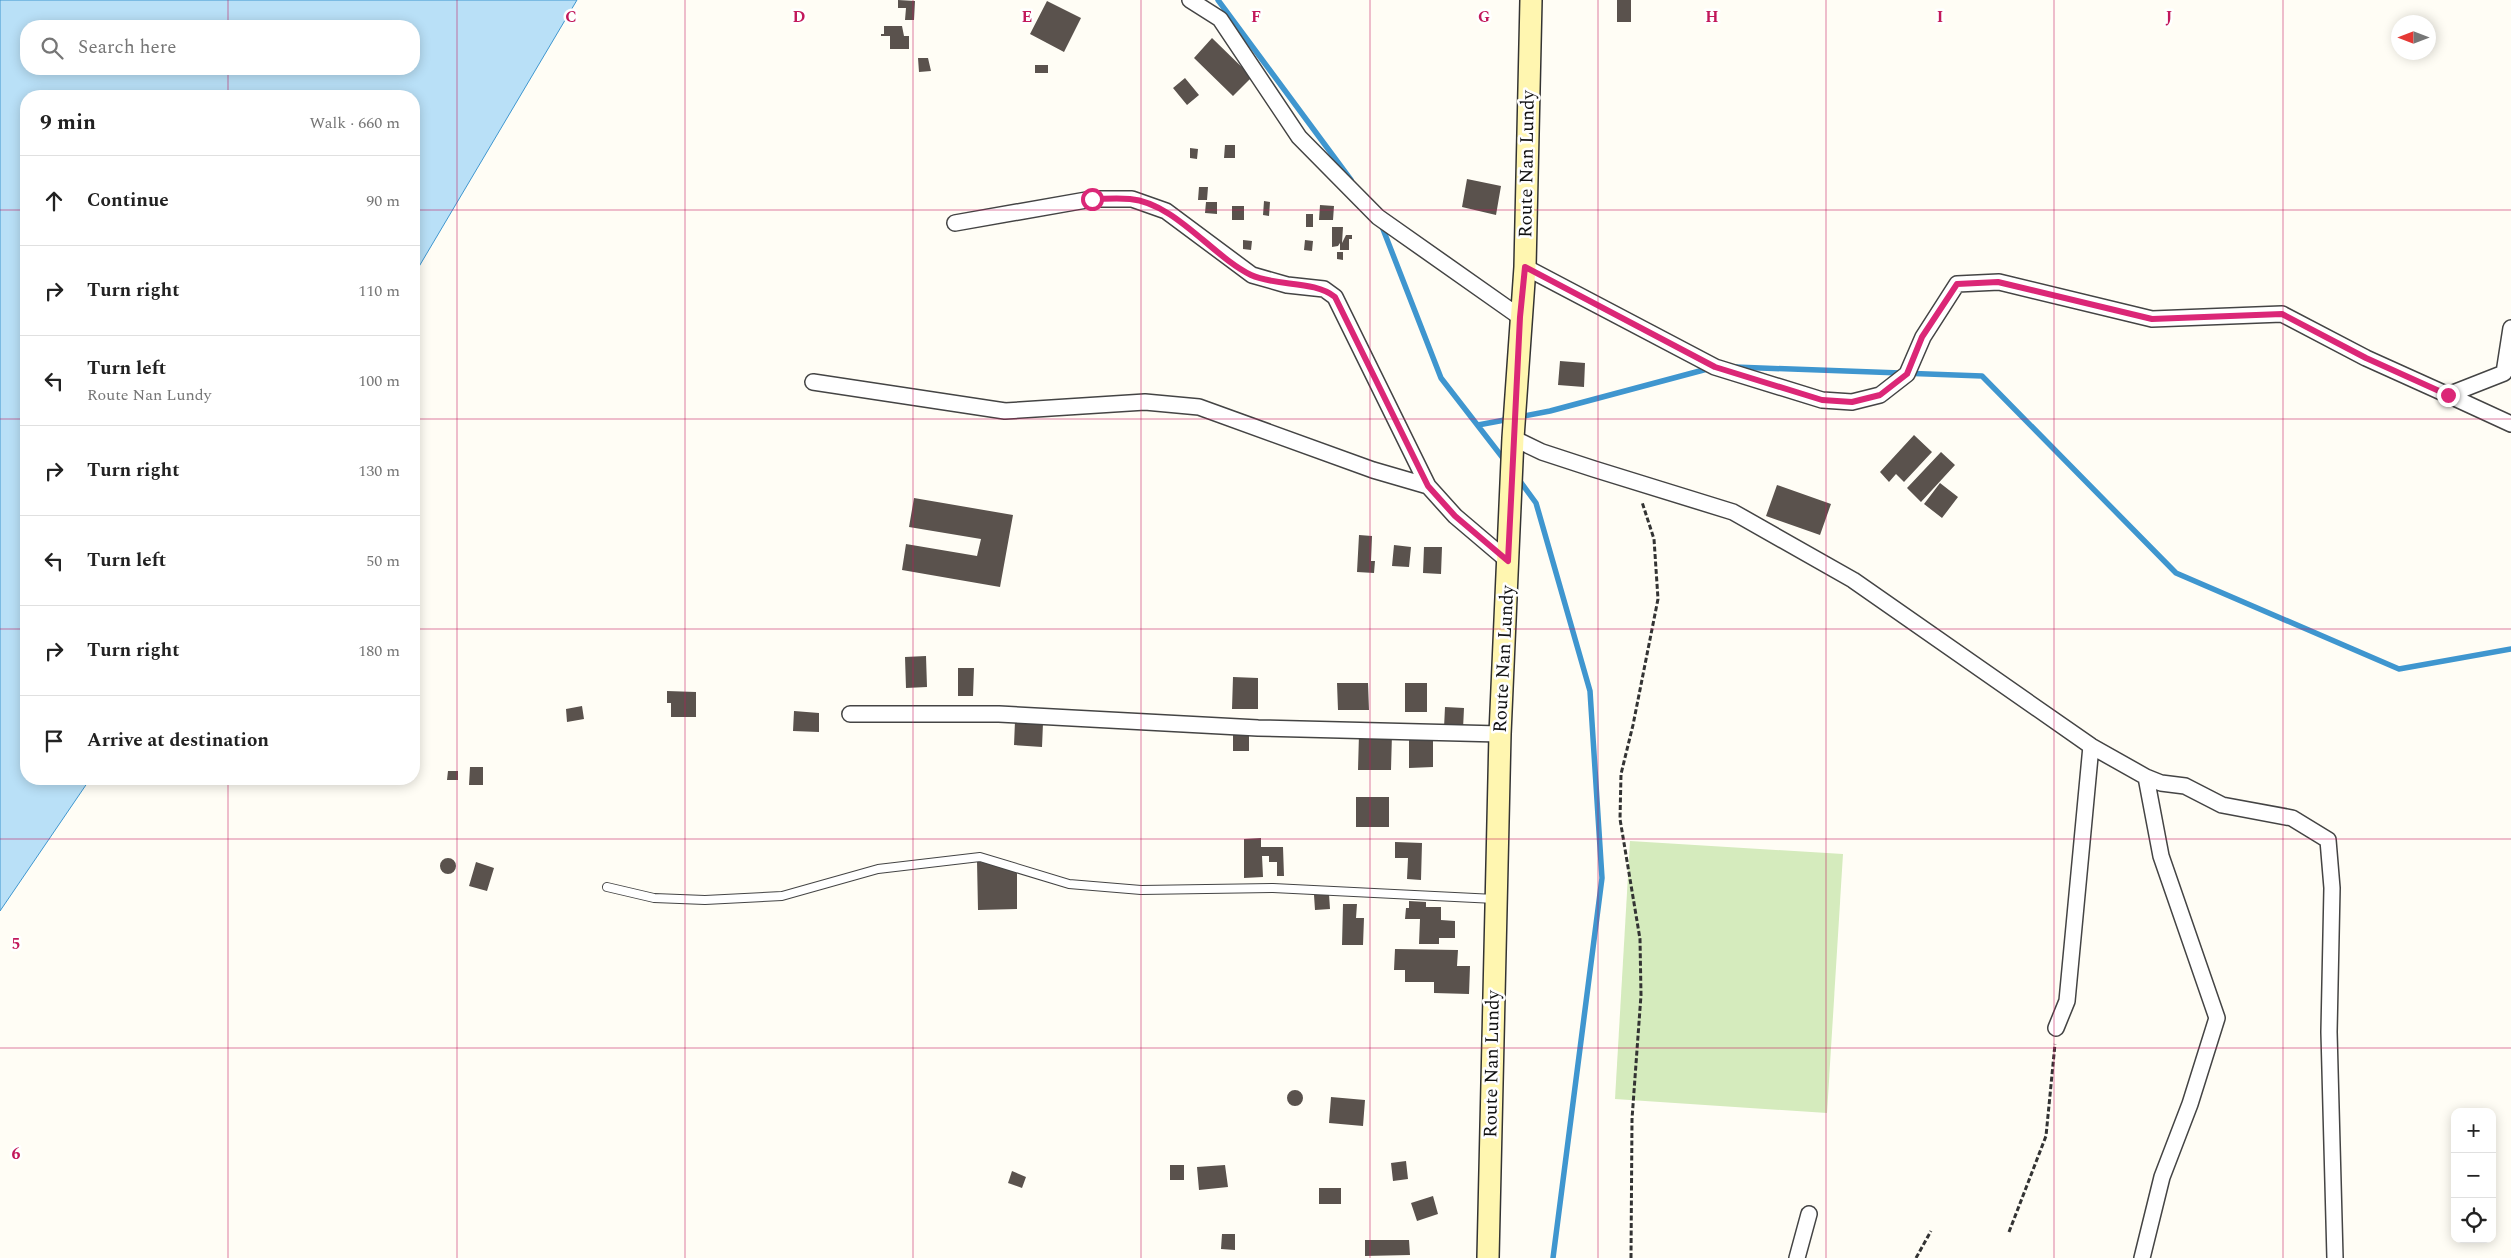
<!DOCTYPE html>
<meta charset="utf-8">
<style>
body{margin:0;font-family:Spectral,serif;background:#f2f2f2;color:#222}
.controls{position:absolute;right:15px;bottom:15px;display:grid;overflow:hidden;border-radius:10px;box-shadow:0 2px 12px #0003}
.controls button{width:45px;height:45px;display:grid;place-items:center;padding:0;border:0;border-bottom:1px solid #e0e0e0;background:#fff;color:#222;font:25px sans-serif}
.compass{position:absolute;left:2391px;top:15px;width:45px;height:45px;border-radius:50%;background:#fff;box-shadow:0 2px 12px #0003;rotate:270deg}
.stop{position:absolute;width:15px;height:15px;margin:-11px;border:4px solid #db2777;border-radius:50%;background:#fff}
.stop.end{background:#db2777;border-color:#fff;box-shadow:0 1px 5px #0008}
.list{margin:0;padding:0;list-style:none}
h2{display:flex;justify-content:space-between;align-items:center;height:65px;margin:0;padding:0 20px;font-size:21px}
h2 small{font-size:16px;font-weight:400;color:#767676}
.list li{display:grid;grid-template-columns:32px 1fr auto;gap:15px;align-items:center;box-sizing:border-box;height:90px;padding:0 20px;border-top:1px solid #e0e0e0}
.list b{display:block;font-size:19px;white-space:nowrap}
.list p{margin:0;font-size:16px;white-space:nowrap;color:#767676}
.list em{font-size:16px;font-style:normal;color:#767676}
.icon{flex:none;width:28px;height:28px;fill:none;stroke:currentColor;stroke-width:2;stroke-linecap:round;stroke-linejoin:round}
.map{position:relative;flex:none;width:2511px;height:1258px;overflow:hidden}
.search{position:absolute;background:#fff;box-shadow:0 2px 12px #0003;left:20px;top:20px;width:400px;height:55px;display:flex;align-items:center;gap:12px;box-sizing:border-box;padding:0 18px;border-radius:20px;color:#767676;font-size:19px}
.panel{position:absolute;background:#fff;box-shadow:0 2px 12px #0003;left:20px;top:90px;width:400px;height:695px;border-radius:20px}
.map>svg:first-child{display:block}
.green{fill:#d5ebbd}
.water{fill:#b9e0f7;stroke:#3f96cf;fill-rule:evenodd}
.lines{fill:none;stroke-linecap:round;stroke-linejoin:round}
.stream{stroke:#3f96cf;stroke-width:5.5}
.building{fill:#5a524d}
.service-casing{stroke:#444;stroke-width:10}
.minor-casing{stroke:#444;stroke-width:18}
.secondary-casing{stroke:#333;stroke-width:24}
.path{stroke:#333;stroke-width:3;stroke-dasharray:5 2.5;stroke-linecap:butt}
.service{stroke:#fff;stroke-width:8}
.minor{stroke:#fff;stroke-width:15}
.secondary{stroke:#fff6b0;stroke-width:21}
.route{stroke:#db2777;stroke-width:6}
.grid{fill:none;stroke:#c2185b;stroke-width:1;stroke-opacity:0.55}
.labels{text-anchor:middle;dominant-baseline:central;stroke-width:5;stroke-linejoin:round;paint-order:stroke}
.street-label{font-size:19px;fill:#111;stroke:#fff}
.grid-label{font-size:16px;text-anchor:middle;font-weight:bold;fill:#c2185b;stroke:#fff;stroke-width:5;stroke-linejoin:round;paint-order:stroke}
</style>
<div class="map">
<svg width="2511" height="1258" viewBox="0 0 2511 1258">
<rect width="100%" height="100%" fill="#fffdf5"/>
<path class="green" d="M 1630,841 L 1843,854 L 1827,1113 L 1615,1099 Z"/>
<path class="water" d="M 0,0 L 577,0 L 414,275 L 414,96 L 26,96 L 26,779 L 90,779 L 0,911 ZM 26,26 L 414,26 L 414,69 L 26,69 Z"/>
<g class="lines">
<path class="stream" d="M 1218,0 L 1351,180
M 1381,224 L 1441,378 L 1506,462
M 1735,367 L 1982,376 L 2176,573 L 2399,669 L 2511,649
M 1519,417 L 1550,411 L 1711,368
M 1478,425 L 1510,419
M 1517,477 L 1536,503 L 1590,691 L 1602,878 L 1553,1258"/>
</g>
<path class="building" d="M 898,0 L 915,1 L 914,20 L 905,20 L 906,8 L 898,8 Z
M 1617,0 L 1631,0 L 1631,22 L 1617,22 Z
M 1047,1 L 1081,18 L 1064,52 L 1030,34 Z
M 884,26 L 902,26 L 904,36 L 909,36 L 909,49 L 890,49 L 890,36 L 881,36 L 881,34 L 884,34 Z
M 1212,38 L 1252,77 L 1233,96 L 1194,58 Z
M 918,58 L 928,58 L 931,71 L 919,72 Z
M 1035,65 L 1048,65 L 1048,73 L 1035,73 Z
M 1185,78 L 1199,95 L 1187,105 L 1173,88 Z
M 1225,145 L 1235,145 L 1235,158 L 1224,158 Z
M 1190,148 L 1198,149 L 1197,159 L 1190,158 Z
M 1467,179 L 1501,186 L 1496,215 L 1462,207 Z
M 1199,187 L 1208,187 L 1207,200 L 1198,200 Z
M 1264,201 L 1270,202 L 1269,216 L 1263,215 Z
M 1206,202 L 1217,202 L 1217,214 L 1205,213 Z
M 1320,205 L 1334,206 L 1333,220 L 1319,220 Z
M 1232,206 L 1244,206 L 1244,220 L 1232,220 Z
M 1306,214 L 1313,214 L 1313,227 L 1306,227 Z
M 1332,227 L 1343,227 L 1342,243 L 1346,235 L 1352,235 L 1352,239 L 1349,239 L 1349,250 L 1340,250 L 1340,243 L 1338,246 L 1332,247 Z
M 1243,240 L 1252,241 L 1251,250 L 1243,249 Z
M 1305,240 L 1313,241 L 1312,251 L 1304,250 Z
M 1337,252 L 1343,252 L 1343,260 L 1337,259 Z
M 1560,361 L 1585,363 L 1584,387 L 1558,385 Z
M 1914,435 L 1932,452 L 1904,482 L 1896,474 L 1889,482 L 1880,472 Z
M 1941,452 L 1955,465 L 1921,502 L 1907,488 Z
M 1940,483 L 1958,497 L 1942,518 L 1924,504 Z
M 1777,485 L 1831,504 L 1820,535 L 1766,516 Z
M 914,498 L 1013,515 L 1000,587 L 902,570 L 906,544 L 977,556 L 981,539 L 909,527 Z
M 1359,535 L 1372,536 L 1371,561 L 1375,561 L 1374,573 L 1357,572 Z
M 1394,545 L 1411,547 L 1409,567 L 1392,566 Z
M 1424,547 L 1442,547 L 1441,574 L 1423,573 Z
M 926,656 L 927,687 L 906,688 L 905,657 Z
M 958,668 L 974,668 L 973,696 L 958,696 Z
M 1233,677 L 1258,678 L 1258,709 L 1232,709 Z
M 1337,683 L 1368,683 L 1369,710 L 1338,710 Z
M 1405,683 L 1427,683 L 1427,712 L 1405,712 Z
M 667,691 L 696,692 L 696,717 L 671,717 L 671,703 L 667,703 Z
M 582,706 L 584,719 L 567,722 L 566,709 Z
M 1445,707 L 1464,708 L 1463,729 L 1444,728 Z
M 794,711 L 819,713 L 819,732 L 793,731 Z
M 1015,721 L 1043,723 L 1042,747 L 1014,745 Z
M 1233,731 L 1249,731 L 1249,751 L 1233,751 Z
M 1359,734 L 1392,734 L 1391,770 L 1358,770 Z
M 1433,738 L 1433,767 L 1409,768 L 1409,739 Z
M 470,767 L 483,767 L 483,785 L 469,785 Z
M 448,771 L 458,771 L 458,780 L 447,780 Z
M 1356,797 L 1389,797 L 1389,827 L 1356,827 Z
M 1261,838 L 1261,847 L 1283,847 L 1284,876 L 1277,876 L 1277,862 L 1269,862 L 1269,856 L 1262,856 L 1263,877 L 1244,878 L 1244,839 Z
M 1395,842 L 1422,843 L 1421,880 L 1407,879 L 1408,858 L 1395,858 Z
M440 866a8 8 0 1 1 16 0a8 8 0 1 1-16 0Z
M 977,861 L 1017,871 L 1017,909 L 978,910 Z
M 476,862 L 494,868 L 487,891 L 469,886 Z
M 1329,894 L 1330,909 L 1315,910 L 1314,895 Z
M 1409,901 L 1426,902 L 1426,907 L 1441,907 L 1441,920 L 1455,921 L 1455,938 L 1439,938 L 1439,944 L 1419,944 L 1420,919 L 1405,919 L 1406,908 L 1409,908 Z
M 1343,904 L 1357,904 L 1356,918 L 1364,918 L 1363,945 L 1342,945 Z
M 1395,949 L 1458,950 L 1457,966 L 1470,966 L 1469,994 L 1434,993 L 1434,982 L 1405,982 L 1405,970 L 1394,970 Z
M1287 1098a8 8 0 1 1 16 0a8 8 0 1 1-16 0Z
M 1331,1097 L 1365,1100 L 1363,1126 L 1329,1123 Z
M 1406,1161 L 1408,1179 L 1393,1181 L 1391,1163 Z
M 1170,1165 L 1184,1165 L 1184,1180 L 1170,1180 Z
M 1225,1165 L 1228,1187 L 1199,1190 L 1197,1167 Z
M 1012,1171 L 1026,1177 L 1022,1188 L 1008,1183 Z
M 1319,1188 L 1341,1188 L 1341,1204 L 1319,1204 Z
M 1433,1196 L 1438,1214 L 1417,1221 L 1411,1203 Z
M 1222,1234 L 1235,1234 L 1235,1250 L 1221,1249 Z
M 1365,1240 L 1409,1240 L 1410,1255 L 1365,1256 Z"/>
<g class="lines">
<defs>
<path id="service" d="M 607,887 L 654,898 L 705,900 L 782,896 L 878,869 L 980,857 L 1069,884 L 1141,890 L 1273,888 L 1495,899"/>
<path id="minor" d="M 1190,0 L 1220,19 L 1299,137 L 1378,217 L 1520,317
M 955,223 L 1092,199 L 1132,199 L 1166,211 L 1252,275 L 1287,285 L 1324,289 L 1335,297 L 1428,486 L 1455,516 L 1508,561
M 1525,267 L 1715,367 L 1822,400 L 1852,402 L 1880,395 L 1907,374 L 1923,337 L 1957,284 L 1999,282 L 2152,319 L 2282,314 L 2366,358 L 2448,395 L 2504,373 L 2511,328
M 813,382 L 1005,411 L 1145,402 L 1199,407 L 1373,470 L 1428,486
M 2448,395 L 2511,424
M 1513,438 L 1542,452 L 1594,469 L 1733,512 L 1853,580 L 2091,746 L 2146,777 L 2161,856 L 2217,1018 L 2190,1104 L 2162,1177 L 2142,1258
M 850,714 L 999,714 L 1258,728 L 1500,734
M 2146,777 L 2161,783 L 2185,786 L 2222,805 L 2292,818 L 2328,840 L 2332,888 L 2329,1032 L 2335,1258
M 2056,1028 L 2067,1001 L 2091,746
M 1797,1258 L 1809,1214"/>
<path id="secondary" d="M 1488,1258 L 1500,734 L 1513,438 L 1525,267 L 1531,0"/>
</defs>
<use href="#service" class="service-casing"/>
<use href="#minor" class="minor-casing"/>
<use href="#secondary" class="secondary-casing"/>
<path class="path" d="M 2009,1232 L 2046,1136 L 2055,1044
M 1631,1258 L 1632,1119 L 1641,995 L 1640,939 L 1620,819 L 1621,774 L 1633,725 L 1658,599 L 1654,539 L 1642,502
M 1916,1258 L 1931,1231"/>
<use href="#service" class="service"/>
<use href="#minor" class="minor"/>
<use href="#secondary" class="secondary"/>
</g>
<g class="lines">
<path class="route" d="M 1092,199 C 1104,199 1117,198 1130,199 C 1175,203 1212,256 1251,275 C 1277,287 1314,280 1335,297 L 1428,486 L 1455,516 L 1508,561 L 1520,317 L 1525,267 L 1715,367 L 1822,400 L 1852,402 L 1880,395 L 1907,374 L 1922,337 L 1957,284 L 1998,282 L 2152,319 L 2282,314 L 2366,358 L 2448,395"/>
</g>
<path class="grid" d="M 228,0 L 228,26M 457,0 L 457,1258M 685,0 L 685,1258M 913,0 L 913,1258M 1141,0 L 1141,1258M 1370,0 L 1370,1258M 1598,0 L 1598,1258M 1826,0 L 1826,1258M 2054,0 L 2054,1258M 2283,0 L 2283,1258M 228,69 L 228,96M 0,210 L 26,210M 414,210 L 2511,210M 0,419 L 26,419M 414,419 L 2511,419M 0,629 L 26,629M 414,629 L 2511,629M 228,779 L 228,1258M 0,839 L 2511,839M 0,1048 L 2511,1048"/>
<g class="labels">
<g class="street-label">
<text transform="translate(1527 164) rotate(-89)">Route Nan Lundy</text>
<text transform="translate(1504 659) rotate(-87)">Route Nan Lundy</text>
<text transform="translate(1492 1064) rotate(-89)">Route Nan Lundy</text>
</g>
</g>
<g class="grid-label">
<text x="571" y="22">C</text>
<text x="799" y="22">D</text>
<text x="1027" y="22">E</text>
<text x="1256" y="22">F</text>
<text x="1484" y="22">G</text>
<text x="1712" y="22">H</text>
<text x="1940" y="22">I</text>
<text x="2169" y="22">J</text>
<text x="16" y="949">5</text>
<text x="16" y="1159">6</text>
</g>
</svg>
<div class="controls">
<button>+</button>
<button>−</button>
<button><svg class="icon" aria-label="locate" viewBox="0 0 24 24"><circle cx="12" cy="12" r="6"/><path d="M12 2v4M12 18v4M2 12h4M18 12h4"/></svg></button>
</div>
<svg class="compass" viewBox="-18 -18 36 36"><path d="M0-13l5 13h-10z" fill="#e53935"/><path d="M0 13l5-13h-10z" fill="#767676"/></svg>
<div class="stop" style="left:1092px;top:199px"></div>
<div class="stop end" style="left:2448px;top:395px"></div>
<div class="search"><svg class="icon" aria-label="search" viewBox="0 0 24 24"><circle cx="10" cy="10" r="6"/><path d="M15 15l6 6"/></svg>Search here</div>
<section class="panel">
<h2>9 min<small>Walk · 660 m</small></h2>
<ul class="list">
<li><svg class="icon" aria-label="ahead" viewBox="0 0 24 24"><path d="M12 20V5M6 11l6-6 6 6"/></svg><div><b>Continue</b></div><em>90 m</em></li>
<li><svg class="icon" aria-label="right" viewBox="0 0 24 24"><path d="M7 20v-9h11M14 6l5 5-5 5"/></svg><div><b>Turn right</b></div><em>110 m</em></li>
<li><svg class="icon" aria-label="left" viewBox="0 0 24 24"><path d="M17 20v-9H6M10 6l-5 5 5 5"/></svg><div><b>Turn left</b><p>Route Nan Lundy</p></div><em>100 m</em></li>
<li><svg class="icon" aria-label="right" viewBox="0 0 24 24"><path d="M7 20v-9h11M14 6l5 5-5 5"/></svg><div><b>Turn right</b></div><em>130 m</em></li>
<li><svg class="icon" aria-label="left" viewBox="0 0 24 24"><path d="M17 20v-9H6M10 6l-5 5 5 5"/></svg><div><b>Turn left</b></div><em>50 m</em></li>
<li><svg class="icon" aria-label="right" viewBox="0 0 24 24"><path d="M7 20v-9h11M14 6l5 5-5 5"/></svg><div><b>Turn right</b></div><em>180 m</em></li>
<li><svg class="icon" aria-label="arrive" viewBox="0 0 24 24"><path d="M6 21V4h12l-3 4 3 4H6"/></svg><div><b>Arrive at destination</b></div></li>
</ul>
</section>
</div>
